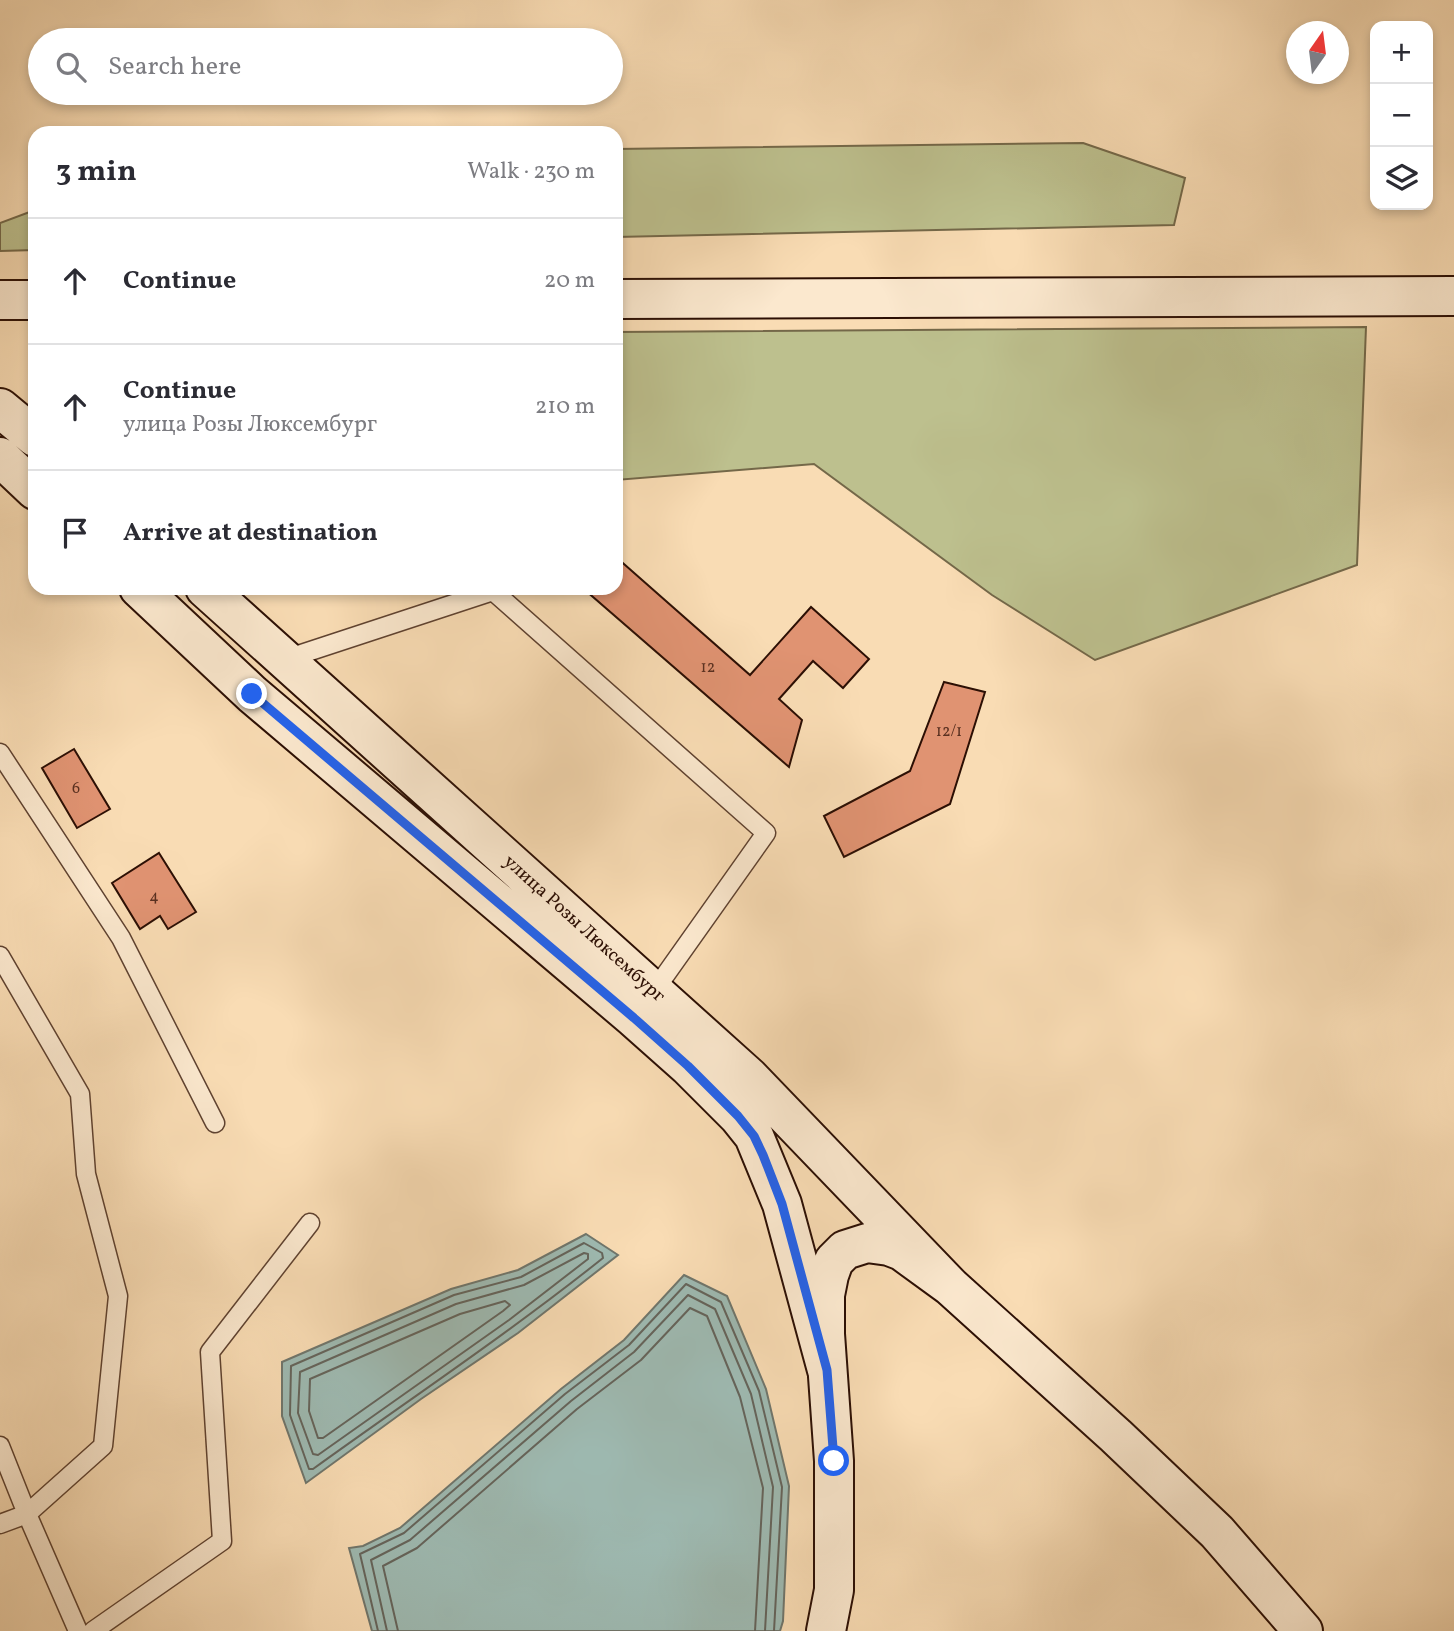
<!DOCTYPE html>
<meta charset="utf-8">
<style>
body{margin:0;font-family:Vollkorn,serif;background:#f7f7f7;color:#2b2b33}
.controls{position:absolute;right:21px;top:21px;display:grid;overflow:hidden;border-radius:14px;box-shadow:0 4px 10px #0003}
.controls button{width:63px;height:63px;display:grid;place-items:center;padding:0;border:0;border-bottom:2px solid #e1e1e2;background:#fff;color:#2b2b33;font:35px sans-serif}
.compass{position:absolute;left:1286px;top:21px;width:63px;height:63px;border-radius:50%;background:#fff;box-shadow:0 4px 10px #0003;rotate:14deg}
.stop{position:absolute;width:21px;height:21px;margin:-16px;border:5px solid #2563eb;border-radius:50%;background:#fff}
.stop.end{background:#2563eb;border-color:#fff;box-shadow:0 2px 7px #0008}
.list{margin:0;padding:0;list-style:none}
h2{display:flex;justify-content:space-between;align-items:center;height:91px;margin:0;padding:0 28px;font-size:30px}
h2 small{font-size:23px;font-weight:400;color:#7c7c81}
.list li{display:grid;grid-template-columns:46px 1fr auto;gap:21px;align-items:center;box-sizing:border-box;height:126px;padding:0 28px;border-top:2px solid #e1e1e2}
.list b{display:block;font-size:26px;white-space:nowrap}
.list p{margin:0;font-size:23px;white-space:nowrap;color:#7c7c81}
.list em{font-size:23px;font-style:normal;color:#7c7c81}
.icon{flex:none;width:38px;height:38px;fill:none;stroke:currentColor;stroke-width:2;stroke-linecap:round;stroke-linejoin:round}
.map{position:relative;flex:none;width:1454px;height:1631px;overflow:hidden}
.search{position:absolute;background:#fff;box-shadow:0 4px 10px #0003;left:28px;top:28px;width:595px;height:77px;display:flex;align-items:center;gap:18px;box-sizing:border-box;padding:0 24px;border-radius:38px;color:#7c7c81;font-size:26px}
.panel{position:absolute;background:#fff;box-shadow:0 4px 10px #0003;left:28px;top:126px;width:595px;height:469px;border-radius:21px}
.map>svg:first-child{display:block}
.green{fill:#bdc08e;stroke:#746849;stroke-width:2}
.water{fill:#9ebab2;stroke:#70766c;stroke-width:2}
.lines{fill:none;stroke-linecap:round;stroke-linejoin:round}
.shore{stroke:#65645b;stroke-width:2}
.building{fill:#e09372;stroke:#2c0f04;stroke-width:2}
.lane-casing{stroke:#5f4230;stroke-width:21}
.secondary-casing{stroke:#2c0f04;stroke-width:42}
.lane{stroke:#fbe8ce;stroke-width:18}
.secondary{stroke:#fbe8ce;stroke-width:38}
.route{stroke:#2563eb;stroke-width:9}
.labels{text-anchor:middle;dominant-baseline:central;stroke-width:7;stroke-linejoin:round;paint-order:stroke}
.number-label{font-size:16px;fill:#593020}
.street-label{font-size:19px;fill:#2c0f04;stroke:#fbe8ce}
</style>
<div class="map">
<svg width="1454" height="1631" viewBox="0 0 1454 1631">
<rect width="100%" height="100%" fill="#f9dcb4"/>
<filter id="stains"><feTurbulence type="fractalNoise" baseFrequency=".00286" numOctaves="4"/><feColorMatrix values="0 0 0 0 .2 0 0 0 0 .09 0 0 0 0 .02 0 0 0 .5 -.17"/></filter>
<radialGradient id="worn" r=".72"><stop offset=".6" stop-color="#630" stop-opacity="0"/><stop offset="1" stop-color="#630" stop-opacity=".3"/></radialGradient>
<path class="green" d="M 1083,143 L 1185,178 L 1174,225 L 616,237 L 616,149 Z
M 35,210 L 35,250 L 0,251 L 0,223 Z
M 1366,327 L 1357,565 L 1095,660 L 992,595 L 814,464 L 616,480 L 616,332 Z"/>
<path class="water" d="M 586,1234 L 618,1255 L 518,1333 L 421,1399 L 306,1483 L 282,1416 L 282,1362 L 451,1289 L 518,1270 Z
M 684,1275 L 727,1296 L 766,1389 L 789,1486 L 783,1621 L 780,1631 L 372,1631 L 349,1548 L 363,1546 L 400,1528 L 561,1389 L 624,1340 Z"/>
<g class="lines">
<path class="shore" d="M 584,1243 L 602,1253 L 603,1258 C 509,1333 410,1399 313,1469 L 309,1469 L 290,1415 L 291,1366 L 454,1295 L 521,1277 Z
M 584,1253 L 588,1254 L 588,1259 L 509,1320 L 318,1455 L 313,1454 L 298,1413 L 300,1372 L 456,1304 L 524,1285 Z
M 505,1301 L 510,1305 L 503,1311 L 323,1438 L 318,1438 L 309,1411 L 310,1379 L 460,1314 Z
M 378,1631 L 360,1554 L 404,1533 L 565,1394 L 629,1345 L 686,1284 L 721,1302 L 759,1391 L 782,1487 L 774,1631
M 387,1631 L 371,1560 L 410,1540 L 571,1401 L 634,1352 L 688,1295 L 715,1309 L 751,1394 L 773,1487 L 765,1631
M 398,1631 L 383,1566 L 417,1548 L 577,1409 L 641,1360 L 690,1308 L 707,1316 L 740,1397 L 763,1488 L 755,1631"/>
</g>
<path class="building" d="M 616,557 L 750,675 L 811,607 L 869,659 L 843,688 L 813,661 L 779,699 L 802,720 L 789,767 L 585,590 L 585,588 L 616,588 Z
M 944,682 L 985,692 L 950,804 L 844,857 L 824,816 L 910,771 Z
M 74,749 L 110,809 L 77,828 L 42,768 Z
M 159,853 L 196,912 L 168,929 L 160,916 L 140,929 L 112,883 Z"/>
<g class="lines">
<defs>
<path id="lane" d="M 286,659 L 493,591 L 766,833 L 654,991
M 0,753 L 121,938 L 215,1123
M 0,956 L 80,1094 L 86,1174 L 118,1296 L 103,1446 L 27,1514 L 0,1524
M 0,1446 L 27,1514 L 78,1631
M 93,1631 L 222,1541 L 210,1352 L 310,1223"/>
<path id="secondary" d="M 616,299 L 1454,296
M 0,300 L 35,300
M 0,408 L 35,437
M 0,457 L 35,490
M 139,588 L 252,694 L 634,1018 L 688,1066 L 738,1116 L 754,1136 L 782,1204 L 827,1370
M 205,588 L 749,1077 L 950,1286
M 826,1631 L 834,1590 L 834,1461 L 825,1334 L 825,1295 L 829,1275 L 834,1261 L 845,1250 L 867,1243 L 889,1246 L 902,1251 L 950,1286 L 1116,1436 L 1217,1532 L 1303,1631"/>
</defs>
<use href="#lane" class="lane-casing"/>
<use href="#secondary" class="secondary-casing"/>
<use href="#lane" class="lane"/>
<use href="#secondary" class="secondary"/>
</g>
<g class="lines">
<path class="route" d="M 252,694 L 634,1018 L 688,1066 L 738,1116 L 754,1136 L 763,1155 L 782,1204 L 827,1370 L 834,1461"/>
</g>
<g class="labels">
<g class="number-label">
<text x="708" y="668">12</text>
<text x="949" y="732">12/1</text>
<text x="76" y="789">6</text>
<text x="154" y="897">4</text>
</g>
<g class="street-label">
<text transform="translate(584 929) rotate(42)">улица Розы Люксембург</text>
</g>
</g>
<rect width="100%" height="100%" filter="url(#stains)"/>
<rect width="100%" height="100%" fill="url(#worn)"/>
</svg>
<div class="controls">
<button>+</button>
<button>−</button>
<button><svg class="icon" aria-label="layers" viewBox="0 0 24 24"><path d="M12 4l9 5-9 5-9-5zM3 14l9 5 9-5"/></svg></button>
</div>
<svg class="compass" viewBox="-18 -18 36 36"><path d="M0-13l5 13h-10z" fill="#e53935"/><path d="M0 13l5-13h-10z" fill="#7c7c81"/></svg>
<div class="stop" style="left:834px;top:1461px"></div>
<div class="stop end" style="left:252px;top:694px"></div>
<div class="search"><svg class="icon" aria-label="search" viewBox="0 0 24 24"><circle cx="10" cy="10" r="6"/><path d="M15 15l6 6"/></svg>Search here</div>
<section class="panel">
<h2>3 min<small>Walk · 230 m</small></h2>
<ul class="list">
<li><svg class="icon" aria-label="ahead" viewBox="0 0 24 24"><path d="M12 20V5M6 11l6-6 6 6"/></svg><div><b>Continue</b></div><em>20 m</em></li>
<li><svg class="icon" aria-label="ahead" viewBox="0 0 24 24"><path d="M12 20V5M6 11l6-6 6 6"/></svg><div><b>Continue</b><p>улица Розы Люксембург</p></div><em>210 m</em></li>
<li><svg class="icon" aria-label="arrive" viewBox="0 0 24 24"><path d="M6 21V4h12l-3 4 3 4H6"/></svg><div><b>Arrive at destination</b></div></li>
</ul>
</section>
</div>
